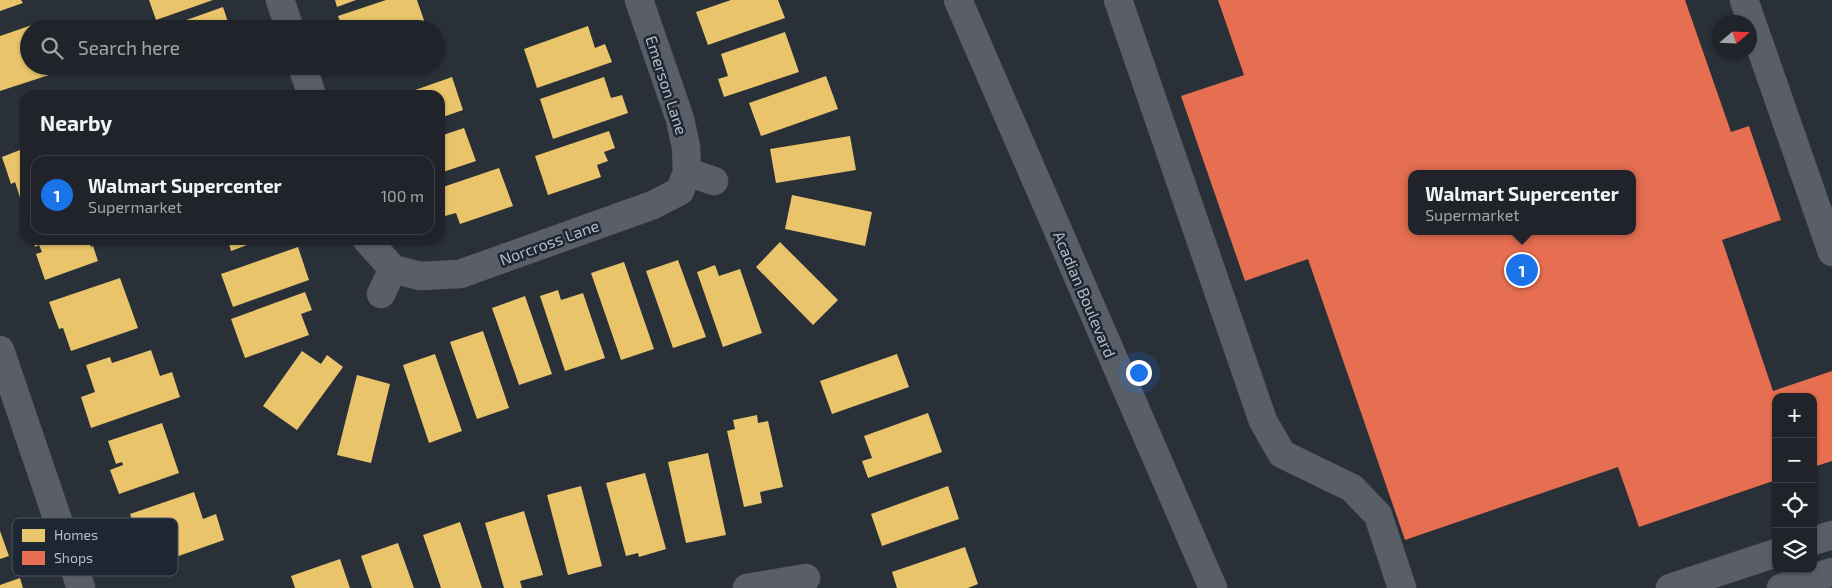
<!DOCTYPE html>
<meta charset="utf-8">
<style>
body{margin:0;font-family:"Exo 2",sans-serif;background:#2d3036;color:#f1f3f6}
.controls{position:absolute;right:15px;bottom:15px;display:grid;overflow:hidden;border-radius:10px;box-shadow:0 1px 4px #0004}
.controls button{width:45px;height:45px;display:grid;place-items:center;padding:0;border:0;border-bottom:1px solid #3d4147;background:#20242a;color:#f1f3f6;font:25px sans-serif}
.compass{position:absolute;left:1712px;top:15px;width:45px;height:45px;border-radius:50%;background:#20242a;box-shadow:0 1px 4px #0004;rotate:71deg}
.you{position:absolute;left:1138px;top:372px;width:18px;height:18px;margin:-12px;border:4px solid #fff;border-radius:50%;background:#1a73e8;box-shadow:0 0 0 8px #1a73e833}
.badge{display:grid;place-items:center;width:32px;height:32px;border-radius:50%;background:#1a73e8;color:#fff;font-size:16px;font-weight:700}
.pin{position:absolute;translate:-50% -50%;border:2px solid #fff;box-shadow:0 1px 5px #0006}
.popup{position:absolute;left:1408px;top:170px;width:228px;height:65px;box-sizing:border-box;display:grid;place-content:center;border-radius:10px;background:#20242a;filter:drop-shadow(0 1px 4px #0005);font-size:16px;white-space:nowrap;color:#a2a4a8}
.popup b{font-size:19px;color:#f1f3f6}
.popup::after{content:'';position:absolute;left:50%;top:100%;margin-left:-10px;border:10px solid transparent;border-top-color:#20242a}
.list{margin:0;padding:0;list-style:none}
h2{display:flex;justify-content:space-between;align-items:center;height:65px;margin:0;padding:0 20px;font-size:21px}
h2 small{font-size:16px;font-weight:400;color:#a2a4a8}
.list li{display:grid;grid-template-columns:32px 1fr auto;gap:15px;align-items:center;box-sizing:border-box;height:80px;margin:0 10px 10px;padding:0 10px;border:1px solid #3d4147;border-radius:15px}
.list b{display:block;font-size:19px;white-space:nowrap}
.list p{margin:0;font-size:16px;white-space:nowrap;color:#a2a4a8}
.list em{font-size:16px;font-style:normal;color:#a2a4a8}
.icon{flex:none;width:28px;height:28px;fill:none;stroke:currentColor;stroke-width:2;stroke-linecap:round;stroke-linejoin:round}
.map{position:relative;flex:none;width:1832px;height:588px;overflow:hidden}
.search{position:absolute;background:#20242a;box-shadow:0 1px 4px #0004;left:20px;top:20px;width:425px;height:55px;display:flex;align-items:center;gap:12px;box-sizing:border-box;padding:0 18px;border-radius:28px;color:#a2a4a8;font-size:19px}
.panel{position:absolute;background:#20242a;box-shadow:0 1px 4px #0004;left:20px;top:90px;width:425px;height:155px;border-radius:15px}
.map>svg:first-child{display:block}
.homes{fill:#e9c46a}
.shops{fill:#e76f51;fill-rule:evenodd}
.lines{fill:none;stroke-linecap:round;stroke-linejoin:round}
.minor-casing{stroke:#484c53;stroke-width:29}
.minor{stroke:#5a5e66;stroke-width:28}
.labels{text-anchor:middle;dominant-baseline:central;stroke-width:5;stroke-linejoin:round;paint-order:stroke}
.street-label{font-size:16px;fill:#b4bcc9;stroke:#1d2633}
.key{fill:#1d2633;stroke:#4a5360;stroke-width:1}
.key-label{font-size:14px;fill:#b4bcc9}
</style>
<div class="map">
<svg width="1832" height="588" viewBox="0 0 1832 588">
<rect width="100%" height="100%" fill="#2a3038"/>
<path class="homes" d="M 0,0 L 21,0 L 23,3 L 0,11 Z
M 149,0 L 213,0 L 156,20 Z
M 335,0 L 356,0 L 337,7 Z
M 386,0 L 417,0 L 427,29 L 343,29 L 338,16 Z
M 731,0 L 778,0 L 785,18 L 708,45 L 696,12 Z
M 223,7 L 230,28 L 241,25 L 242,29 L 161,29 Z
M 32,25 L 33,29 L 29,29 L 29,66 L 46,66 L 49,75 L 0,91 L 0,36 Z
M 588,26 L 595,48 L 605,44 L 612,62 L 537,88 L 524,49 Z
M 785,32 L 799,72 L 724,97 L 718,79 L 728,76 L 721,54 Z
M 826,76 L 838,109 L 761,136 L 749,103 Z
M 452,77 L 463,110 L 440,118 L 440,95 L 401,95 Z
M 604,77 L 611,98 L 622,95 L 628,113 L 553,139 L 540,99 Z
M 464,128 L 476,161 L 440,173 L 440,136 Z
M 609,131 L 615,148 L 604,152 L 608,161 L 597,165 L 601,177 L 548,195 L 535,156 Z
M 850,136 L 856,170 L 776,183 L 770,149 Z
M 25,148 L 25,206 L 23,207 L 15,182 L 11,184 L 2,157 Z
M 499,168 L 513,206 L 460,224 L 456,213 L 445,216 L 442,207 L 440,207 L 440,188 Z
M 792,195 L 872,212 L 865,246 L 785,229 Z
M 33,240 L 89,240 L 91,247 L 93,246 L 98,261 L 45,280 L 36,254 L 42,252 L 39,245 L 35,247 Z
M 228,240 L 261,240 L 231,251 Z
M 780,242 L 838,300 L 813,325 L 756,267 Z
M 298,247 L 309,280 L 233,307 L 221,274 Z
M 678,260 L 706,337 L 673,348 L 646,271 Z
M 624,262 L 654,349 L 621,360 L 591,273 Z
M 715,265 L 719,276 L 740,269 L 762,333 L 723,347 L 697,272 Z
M 120,278 L 138,328 L 71,351 L 63,328 L 59,329 L 49,302 Z
M 558,290 L 561,300 L 583,293 L 605,358 L 565,371 L 540,296 Z
M 305,292 L 312,310 L 301,314 L 309,335 L 245,358 L 231,319 Z
M 525,296 L 552,374 L 519,385 L 492,308 Z
M 483,331 L 509,408 L 477,419 L 450,342 Z
M 151,350 L 160,376 L 172,372 L 180,397 L 91,428 L 81,397 L 95,392 L 86,365 L 110,357 L 112,363 Z
M 302,351 L 321,364 L 327,355 L 343,367 L 297,430 L 263,406 Z
M 435,354 L 462,431 L 429,443 L 403,365 Z
M 897,354 L 909,387 L 832,414 L 820,381 Z
M 357,375 L 390,384 L 371,463 L 337,455 Z
M 928,413 L 942,452 L 868,478 L 862,461 L 872,458 L 864,436 Z
M 757,415 L 758,423 L 768,421 L 783,487 L 760,492 L 762,503 L 744,507 L 727,431 L 735,429 L 733,420 Z
M 162,423 L 179,473 L 119,494 L 110,470 L 123,465 L 122,462 L 116,464 L 108,441 Z
M 708,453 L 726,535 L 686,543 L 668,462 Z
M 645,473 L 666,549 L 639,557 L 638,553 L 626,556 L 606,483 Z
M 581,486 L 602,566 L 568,575 L 547,495 Z
M 948,486 L 959,519 L 882,546 L 871,514 Z
M 194,492 L 203,519 L 216,514 L 224,540 L 139,570 L 131,544 L 145,539 L 144,535 L 138,537 L 130,514 Z
M 524,511 L 543,575 L 520,581 L 522,588 L 504,588 L 485,523 Z
M 460,522 L 482,588 L 441,588 L 423,535 Z
M 0,531 L 9,556 L 0,559 Z
M 398,543 L 414,588 L 372,588 L 361,556 Z
M 965,547 L 978,584 L 968,588 L 897,588 L 892,572 Z
M 340,559 L 350,588 L 295,588 L 291,576 Z
M 20,578 L 23,588 L 0,588 L 0,585 Z"/>
<path class="shops" d="M 1218,0 L 1685,0 L 1731,132 L 1749,126 L 1781,220 L 1722,240 L 1773,391 L 1832,371 L 1832,461 L 1813,467 L 1813,397 L 1776,397 L 1776,480 L 1639,527 L 1618,467 L 1405,540 L 1308,259 L 1245,281 L 1181,96 L 1244,75 ZM 1412,174 L 1632,174 L 1632,231 L 1412,231 Z"/>
<g class="lines">
<defs>
<path id="minor" d="M 280,0 L 290,29
M 958,0 L 1213,588
M 1118,0 L 1263,421 L 1282,454 L 1352,488 L 1378,515 L 1402,588
M 1744,0 L 1832,252
M 302,66 L 312,95
M 687,172 L 714,181
M 367,240 L 393,269
M 393,269 L 420,276 L 460,274 L 653,205 L 680,191 L 687,172 L 686,147 L 680,119 L 639,0
M 381,294 L 393,269
M 0,350 L 81,588
M 1813,541 L 1832,535
M 747,588 L 806,578
M 1670,588 L 1776,553
M 1781,588 L 1832,572"/>
</defs>
<use href="#minor" class="minor-casing"/>
<use href="#minor" class="minor"/>
</g>
<g class="labels">
<g class="street-label">
<text transform="translate(667 85) rotate(72)">Emerson Lane</text>
<text transform="translate(549 242) rotate(-20)">Norcross Lane</text>
<text transform="translate(1085 294) rotate(67)">Acadian Boulevard</text>
</g>
</g>
<rect x="12" y="518" width="166" height="58" rx="8" class="key"/>
<rect x="22" y="529" width="23" height="13" fill="#e9c46a"/>
<rect x="22" y="551" width="23" height="14" fill="#e76f51"/>
<g class="key-label">
<text x="54" y="540">Homes</text>
<text x="54" y="563">Shops</text>
</g>
</svg>
<div class="controls">
<button>+</button>
<button>−</button>
<button><svg class="icon" aria-label="locate" viewBox="0 0 24 24"><circle cx="12" cy="12" r="6"/><path d="M12 2v4M12 18v4M2 12h4M18 12h4"/></svg></button>
<button><svg class="icon" aria-label="layers" viewBox="0 0 24 24"><path d="M12 4l9 5-9 5-9-5zM3 14l9 5 9-5"/></svg></button>
</div>
<svg class="compass" viewBox="-18 -18 36 36"><path d="M0-13l5 13h-10z" fill="#e53935"/><path d="M0 13l5-13h-10z" fill="#a2a4a8"/></svg>
<div class="you"></div>
<div class="pin badge" style="left:1522px;top:270px">1</div>
<div class="popup"><b>Walmart Supercenter</b>Supermarket</div>
<div class="search"><svg class="icon" aria-label="search" viewBox="0 0 24 24"><circle cx="10" cy="10" r="6"/><path d="M15 15l6 6"/></svg>Search here</div>
<section class="panel">
<h2>Nearby<small></small></h2>
<ul class="list">
<li><span class="badge">1</span><div><b>Walmart Supercenter</b><p>Supermarket</p></div><em>100 m</em></li>
</ul>
</section>
</div>
